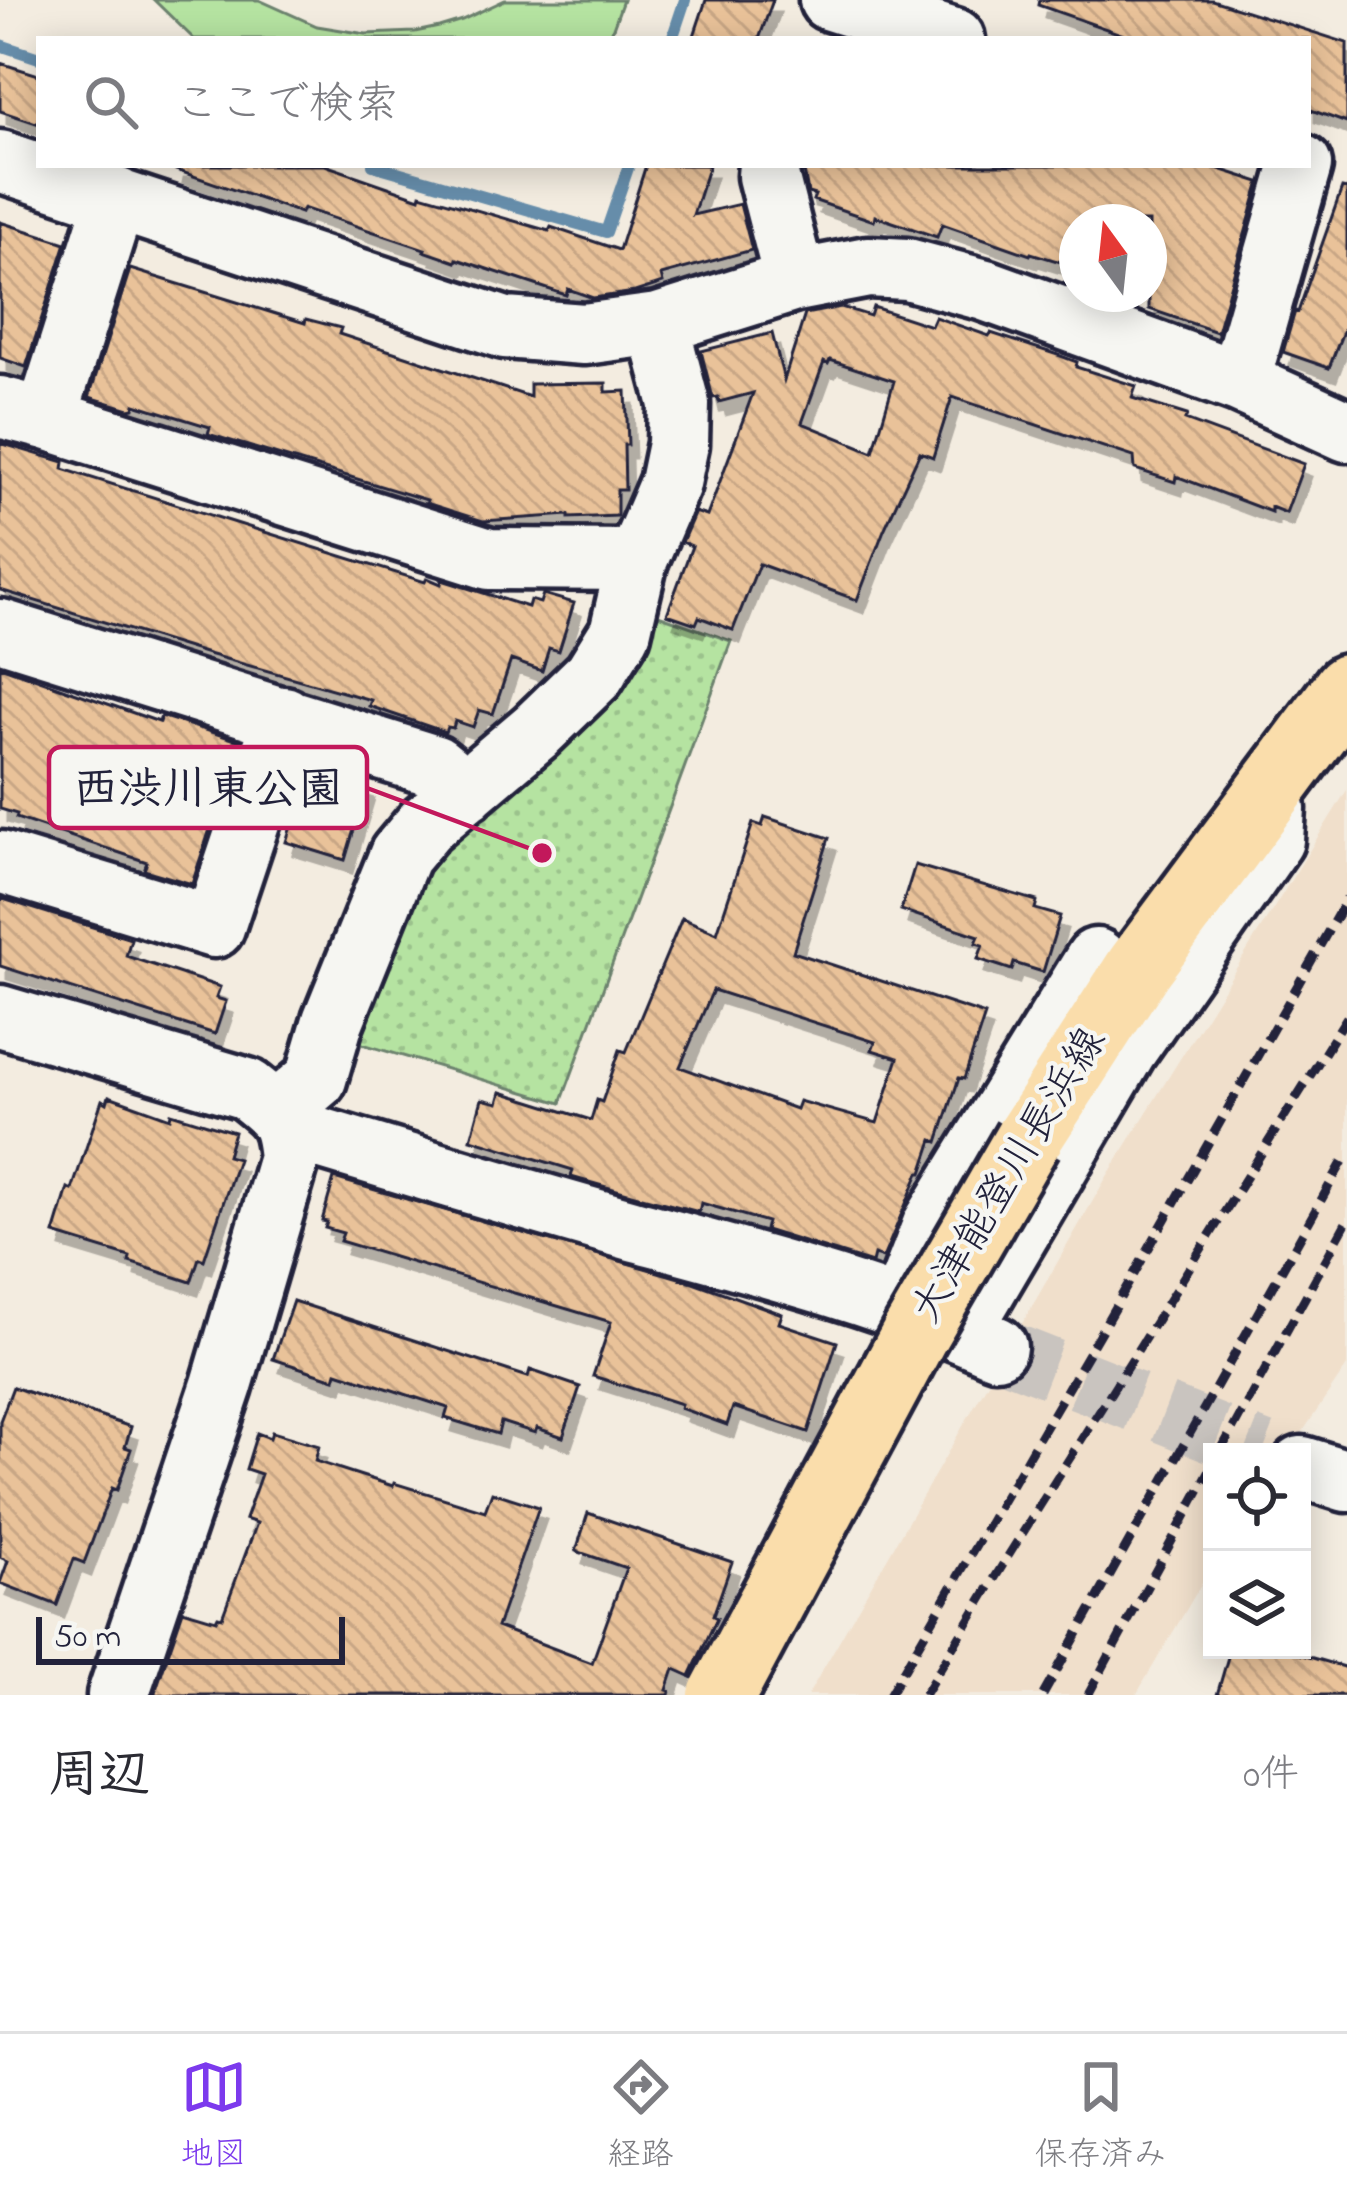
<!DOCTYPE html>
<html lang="ja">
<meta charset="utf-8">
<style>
body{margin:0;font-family:"Indie Flower","Klee One",sans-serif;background:#f7f7f7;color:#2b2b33}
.controls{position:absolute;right:36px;bottom:36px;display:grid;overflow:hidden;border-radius:0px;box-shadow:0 6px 30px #0003}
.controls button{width:108px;height:108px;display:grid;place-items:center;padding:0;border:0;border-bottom:3px solid #e1e1e2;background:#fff;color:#2b2b33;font:60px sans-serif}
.compass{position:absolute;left:1059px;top:204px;width:108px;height:108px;border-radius:50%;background:#fff;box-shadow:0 6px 30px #0003;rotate:345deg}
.scale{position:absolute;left:36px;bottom:30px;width:309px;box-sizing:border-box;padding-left:12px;border:6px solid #22223b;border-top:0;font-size:33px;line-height:42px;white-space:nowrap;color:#22223b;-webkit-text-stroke:9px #f6f6f2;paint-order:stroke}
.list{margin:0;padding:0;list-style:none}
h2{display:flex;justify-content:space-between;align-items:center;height:156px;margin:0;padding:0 48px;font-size:51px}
h2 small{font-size:39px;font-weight:400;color:#7c7c81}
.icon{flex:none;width:66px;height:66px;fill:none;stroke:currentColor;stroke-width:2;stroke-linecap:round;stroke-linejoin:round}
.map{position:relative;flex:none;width:1347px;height:1695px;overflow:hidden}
.search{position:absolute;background:#fff;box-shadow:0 6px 30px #0003;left:36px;right:36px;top:36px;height:132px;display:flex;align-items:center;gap:30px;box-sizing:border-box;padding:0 42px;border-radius:0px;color:#7c7c81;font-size:45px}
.sheet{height:336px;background:#fff}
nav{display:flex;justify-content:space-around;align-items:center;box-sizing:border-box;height:168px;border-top:3px solid #e1e1e2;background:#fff;font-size:33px;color:#7c7c81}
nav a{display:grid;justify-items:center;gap:6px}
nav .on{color:#7c3aed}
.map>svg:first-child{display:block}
.built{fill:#f0dfcb}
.grass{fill:url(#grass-dots);stroke:#6c826e;stroke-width:3}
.pitch{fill:#b5e3a1;stroke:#6c826e;stroke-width:3}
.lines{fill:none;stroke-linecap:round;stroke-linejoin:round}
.stream{stroke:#668daa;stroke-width:12}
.building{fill:url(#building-back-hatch);stroke:#22223b;stroke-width:3;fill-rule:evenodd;filter:url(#shadow)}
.minor-tunnel{stroke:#c9c4bf;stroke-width:60;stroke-dasharray:60 30;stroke-linecap:butt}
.minor-casing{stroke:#22223b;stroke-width:69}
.major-casing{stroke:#22223b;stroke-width:75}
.minor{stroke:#f6f6f2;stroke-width:60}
.major{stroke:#faddab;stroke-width:66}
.rail{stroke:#22223b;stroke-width:9;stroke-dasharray:18 9;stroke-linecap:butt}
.major-bridge-casing{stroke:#22223b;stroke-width:75;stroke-linecap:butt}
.major-bridge{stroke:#faddab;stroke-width:66}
.labels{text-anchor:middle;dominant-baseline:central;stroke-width:9;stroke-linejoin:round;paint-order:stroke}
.street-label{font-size:42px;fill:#22223b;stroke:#f6f6f2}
.leader{fill:none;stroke:#c2185b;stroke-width:4.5}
.callout-dot{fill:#c2185b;stroke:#f6f6f2;stroke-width:4.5}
.callout{fill:#f6f6f2;stroke:#c2185b;stroke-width:4.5}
.callout-label{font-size:45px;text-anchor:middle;font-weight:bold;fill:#22223b}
</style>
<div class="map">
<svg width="1347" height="1695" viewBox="0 0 1347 1695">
<defs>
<pattern id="grass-dots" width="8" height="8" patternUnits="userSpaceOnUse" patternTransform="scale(3)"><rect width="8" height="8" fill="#b5e3a1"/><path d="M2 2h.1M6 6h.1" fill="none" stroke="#9bc28c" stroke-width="1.8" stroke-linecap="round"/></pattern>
<pattern id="building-back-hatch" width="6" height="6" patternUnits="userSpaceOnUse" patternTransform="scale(3)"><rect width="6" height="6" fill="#e9c299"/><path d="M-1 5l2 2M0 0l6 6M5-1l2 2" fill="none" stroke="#c8a685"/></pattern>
<filter id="shadow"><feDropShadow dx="7" dy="13" stdDeviation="0" flood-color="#0004"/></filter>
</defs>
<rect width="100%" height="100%" fill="#f3ece0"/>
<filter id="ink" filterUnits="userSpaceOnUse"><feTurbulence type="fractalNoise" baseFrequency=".00833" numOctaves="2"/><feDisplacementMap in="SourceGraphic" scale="24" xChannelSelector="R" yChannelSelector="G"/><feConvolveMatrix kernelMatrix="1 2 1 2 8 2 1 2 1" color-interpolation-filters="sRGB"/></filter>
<g filter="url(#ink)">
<path class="built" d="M 1347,790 L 1347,1366 L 1289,1452 L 1212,1452 L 1212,1566 L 1136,1695 L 808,1695 L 1106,1178 Z"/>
<path class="grass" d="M 644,610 L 731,641 L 561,1103 L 349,1040 L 404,895 Z"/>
<path class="pitch" d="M 154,0 L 259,0 L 317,26 L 366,34 L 415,32 L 439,27 L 462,20 L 505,0 L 623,0 L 609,39 L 194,39 Z"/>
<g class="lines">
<path class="stream" d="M 672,39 L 685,0
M 0,45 L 39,58
M 373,165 L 606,232 L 629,165"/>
</g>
<path class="building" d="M 706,0 L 773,0 L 759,39 L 693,39 Z
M 1039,0 L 1212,0 L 1347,43 L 1347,123 L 1308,109 L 1308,39 L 1135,39 L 1038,5 Z
M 0,63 L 39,75 L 39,124 L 0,111 Z
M 177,165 L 325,165 L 420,198 L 421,194 L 549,231 L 551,227 L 619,250 L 646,165 L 709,165 L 693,215 L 740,204 L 752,250 L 661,275 L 663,283 L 635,292 L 593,298 L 568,289 L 566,295 L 457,259 L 456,262 L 424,251 L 425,249 L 303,208 L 301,213 L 176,170 Z
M 803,165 L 1207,165 L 1260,182 L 1217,332 L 1149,309 L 1149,222 L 1077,222 L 1077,267 L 1031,253 L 1030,255 L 942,224 L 937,237 L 875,216 L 874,221 L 813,200 L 815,195 L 808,193 Z
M 1342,188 L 1347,189 L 1347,321 L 1329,368 L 1283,352 L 1295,311 L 1298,312 Z
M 0,222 L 66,243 L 26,367 L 0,358 Z
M 130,269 L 305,323 L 306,319 L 341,328 L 339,334 L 530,397 L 530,384 L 606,383 L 606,392 L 626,391 L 628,445 L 624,445 L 625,490 L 617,490 L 617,516 L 569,518 L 569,515 L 483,521 L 426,503 L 427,500 L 208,434 L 210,427 L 135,404 L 134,408 L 129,409 L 89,397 Z
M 841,307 L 870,316 L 873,307 L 931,326 L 935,317 L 989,336 L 991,333 L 1058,355 L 1077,362 L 1076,367 L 1136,386 L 1132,398 L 1187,415 L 1185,420 L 1304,464 L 1286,513 L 1271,507 L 1271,512 L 1176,476 L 1175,482 L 1135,469 L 1134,457 L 952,397 L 933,457 L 920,452 L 884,530 L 857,600 L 759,564 L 733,630 L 699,617 L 696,624 L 667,614 L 692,546 L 682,542 L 695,512 L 707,516 L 753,393 L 719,402 L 718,397 L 713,398 L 701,351 L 772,333 L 784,380 L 805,314 ZM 830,360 L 894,381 L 873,452 L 802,423 L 824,362 L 828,364 Z
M 0,443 L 64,462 L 63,469 L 425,582 L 427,578 L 441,584 L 442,580 L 528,607 L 530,600 L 540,603 L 543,594 L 574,603 L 559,651 L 549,648 L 542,671 L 511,660 L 493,714 L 479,710 L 473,727 L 455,721 L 453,728 L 447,727 L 445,732 L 369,706 L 371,700 L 208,654 L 0,590 Z
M 0,666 L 159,722 L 161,716 L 239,741 L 192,884 L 144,870 L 147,862 L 16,818 L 17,814 L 0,809 Z
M 309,769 L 367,786 L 345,860 L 286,842 Z
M 765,817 L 829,838 L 793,952 L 985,1015 L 964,1079 L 959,1078 L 938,1142 L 933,1140 L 922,1173 L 919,1173 L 883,1258 L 874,1255 L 872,1263 L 765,1230 L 767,1222 L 701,1203 L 699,1212 L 638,1196 L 571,1177 L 573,1170 L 471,1139 L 482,1099 L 498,1103 L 501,1092 L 591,1120 L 597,1100 L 602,1102 L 620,1050 L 626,1052 L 682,918 L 717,933 L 753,823 L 762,826 ZM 713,990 L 875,1042 L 872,1050 L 898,1058 L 877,1123 L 799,1101 L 796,1109 L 680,1067 Z
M 915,865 L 1037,901 L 1035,909 L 1060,916 L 1043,972 L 1014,963 L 1012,970 L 978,959 L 983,945 L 976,943 L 979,936 L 901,910 Z
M 0,898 L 131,939 L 126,956 L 220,987 L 216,998 L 226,1001 L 215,1034 L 0,966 Z
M 109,1096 L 170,1118 L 171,1113 L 234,1132 L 227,1156 L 238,1159 L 204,1260 L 199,1258 L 191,1282 L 129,1262 L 130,1257 L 54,1234 L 68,1188 L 72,1190 L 102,1100 L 107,1103 Z
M 334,1178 L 693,1282 L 782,1314 L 779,1323 L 837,1342 L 808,1432 L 733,1407 L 727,1425 L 680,1408 L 681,1404 L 593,1376 L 611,1322 L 340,1241 L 343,1233 L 325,1228 L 327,1222 L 322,1221 Z
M 293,1301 L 528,1377 L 530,1370 L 580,1387 L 563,1437 L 537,1428 L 535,1433 L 501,1422 L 498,1434 L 445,1418 L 448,1408 L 337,1372 L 335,1379 L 273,1359 Z
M 13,1387 L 131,1427 L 125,1447 L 131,1449 L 117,1490 L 112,1488 L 84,1563 L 74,1559 L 57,1605 L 0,1583 L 8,1561 L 0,1557 L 0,1421 Z
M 272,1432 L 319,1446 L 315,1461 L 393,1486 L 394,1483 L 485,1511 L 492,1492 L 539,1507 L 497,1627 L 592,1663 L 626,1568 L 576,1551 L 588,1513 L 732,1562 L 713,1616 L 717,1618 L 690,1676 L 674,1669 L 667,1690 L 670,1691 L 669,1695 L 154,1695 L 183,1610 L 216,1620 L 218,1616 L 222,1617 L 257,1523 L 245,1519 L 261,1474 L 246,1469 L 257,1433 L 270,1438 Z
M 1230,1650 L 1285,1650 L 1347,1668 L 1347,1695 L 1217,1695 Z"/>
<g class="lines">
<path class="minor-tunnel" d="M 996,1347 L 1263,1452"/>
<defs>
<path id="minor" d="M 830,0 L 954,39
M 0,161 L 505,328 L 584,334 L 658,324 L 795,281 L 868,267 L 907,269 L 985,290 L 1239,382 L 1347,431
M 769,165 L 768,176 L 795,281
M 1239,382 L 1301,165
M 0,407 L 46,419 L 489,559 L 637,560
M 46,419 L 116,198
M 0,630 L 435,766 L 466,791
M 0,862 L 214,927 L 284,717
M 0,1016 L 247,1089 C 279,1115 285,1116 289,1158 L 222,1385 L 118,1695
M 276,1113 L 316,1079 L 333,1021 L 400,855 L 425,825 L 536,731 L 594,675 L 620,633 L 637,560 L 670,483 L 678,444 L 679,404 L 658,324
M 286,1128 C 400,1162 514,1197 629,1229 C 753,1263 879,1294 996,1347
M 900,1310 L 933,1225 L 1096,959
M 961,1331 L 1126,1050 L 1273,840 L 1275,808
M 1302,1467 L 1347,1481"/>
<path id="major" d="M 1028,1139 L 1139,967 L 1347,688"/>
</defs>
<use href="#minor" class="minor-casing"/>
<use href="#major" class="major-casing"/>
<use href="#minor" class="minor"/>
<use href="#major" class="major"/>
<path class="rail" d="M 1220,1452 L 1347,1221
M 889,1695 L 1133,1276 L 1347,898
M 924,1695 L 1005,1561 L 1347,1017
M 1043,1695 L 1347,1154
M 1088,1695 L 1212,1467"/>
<defs>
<path id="major-bridge" d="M 722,1695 L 914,1336 L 1028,1139"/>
</defs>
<use href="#major-bridge" class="major-bridge-casing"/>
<use href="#major-bridge" class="major-bridge"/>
</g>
</g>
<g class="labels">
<g class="street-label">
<text transform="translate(1010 1176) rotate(-59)">大津能登川長浜線</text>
</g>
</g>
<path class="leader" d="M542 853L367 788"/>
<circle class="callout-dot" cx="542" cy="853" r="12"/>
<rect class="callout" x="49" y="747" width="318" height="81" rx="12"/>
<g class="callout-label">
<text x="208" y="803">西渋川東公園</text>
</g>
</svg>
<div class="controls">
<button><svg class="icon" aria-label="locate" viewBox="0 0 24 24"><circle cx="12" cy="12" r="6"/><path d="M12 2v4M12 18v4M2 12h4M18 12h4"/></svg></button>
<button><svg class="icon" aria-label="layers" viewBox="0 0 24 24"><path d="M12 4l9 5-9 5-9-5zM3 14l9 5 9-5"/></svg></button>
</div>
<svg class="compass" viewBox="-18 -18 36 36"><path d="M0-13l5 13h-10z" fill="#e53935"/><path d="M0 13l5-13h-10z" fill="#7c7c81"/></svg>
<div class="scale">50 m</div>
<div class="search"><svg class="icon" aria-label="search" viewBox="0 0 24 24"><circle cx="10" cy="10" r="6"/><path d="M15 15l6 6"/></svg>ここで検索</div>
</div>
<section class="sheet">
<h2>周辺<small>0件</small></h2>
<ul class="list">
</ul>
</section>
<nav>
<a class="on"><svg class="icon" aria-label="map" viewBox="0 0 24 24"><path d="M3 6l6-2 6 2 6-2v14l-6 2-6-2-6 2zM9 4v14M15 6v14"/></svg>地図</a>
<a><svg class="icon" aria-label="directions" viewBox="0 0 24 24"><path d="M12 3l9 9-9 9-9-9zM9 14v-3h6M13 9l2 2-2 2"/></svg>経路</a>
<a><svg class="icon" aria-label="saved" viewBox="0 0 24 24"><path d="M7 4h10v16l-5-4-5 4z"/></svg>保存済み</a>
</nav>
